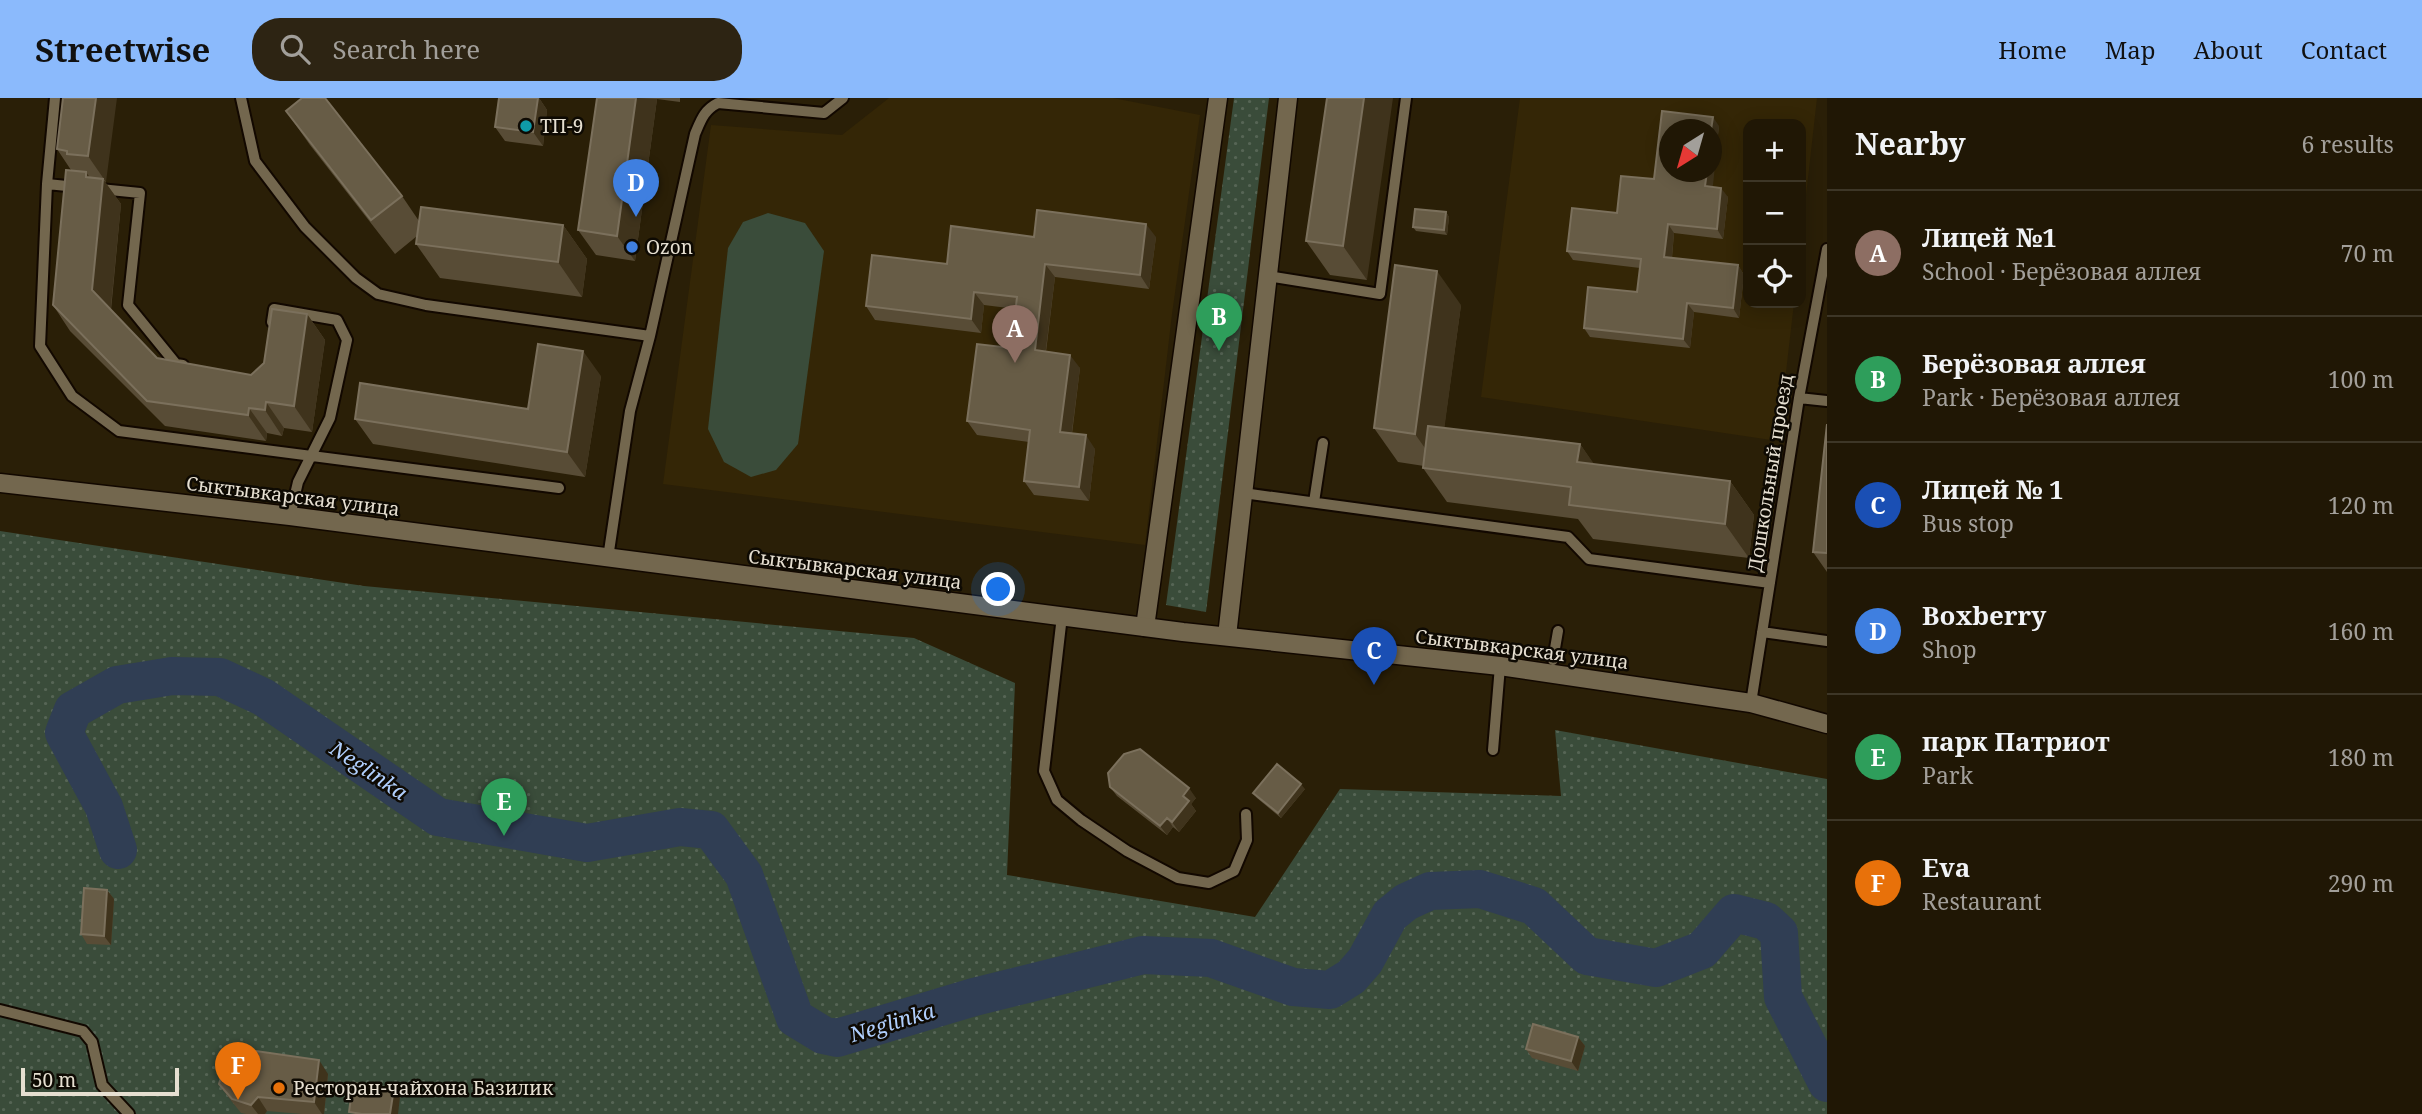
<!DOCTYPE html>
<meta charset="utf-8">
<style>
body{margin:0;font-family:"Noto Serif",serif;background:#2d2413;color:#f1f3f6}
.controls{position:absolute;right:21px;top:21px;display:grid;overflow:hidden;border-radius:14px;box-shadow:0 4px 18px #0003}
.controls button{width:63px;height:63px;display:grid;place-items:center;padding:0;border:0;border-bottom:2px solid #3d3627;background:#201705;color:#f1f3f6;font:35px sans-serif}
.compass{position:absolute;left:1659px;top:21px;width:63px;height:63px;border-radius:50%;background:#201705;box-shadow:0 4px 18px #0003;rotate:217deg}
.scale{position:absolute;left:21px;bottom:18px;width:158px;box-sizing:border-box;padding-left:7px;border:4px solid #e6dfd1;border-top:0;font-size:19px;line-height:24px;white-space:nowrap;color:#e6dfd1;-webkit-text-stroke:5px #0e0a03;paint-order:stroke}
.you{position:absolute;left:999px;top:492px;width:24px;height:24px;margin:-18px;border:5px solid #fff;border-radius:50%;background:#1a73e8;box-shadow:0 0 0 10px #1a73e833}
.badge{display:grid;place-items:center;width:46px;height:46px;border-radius:50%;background:#8bbafc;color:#fff;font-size:23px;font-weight:700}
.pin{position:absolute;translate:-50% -58px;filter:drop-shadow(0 2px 4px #0008)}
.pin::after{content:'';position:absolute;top:37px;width:24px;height:21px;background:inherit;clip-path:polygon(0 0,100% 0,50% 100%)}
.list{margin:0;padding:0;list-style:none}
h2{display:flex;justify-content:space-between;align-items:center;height:91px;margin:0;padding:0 28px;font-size:30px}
h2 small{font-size:23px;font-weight:400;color:#a29f9a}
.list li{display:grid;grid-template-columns:46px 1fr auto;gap:21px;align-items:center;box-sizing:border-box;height:126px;padding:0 28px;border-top:2px solid #3d3627}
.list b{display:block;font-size:26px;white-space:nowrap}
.list p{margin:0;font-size:23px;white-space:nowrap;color:#a29f9a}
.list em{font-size:23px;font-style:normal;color:#a29f9a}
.icon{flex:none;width:38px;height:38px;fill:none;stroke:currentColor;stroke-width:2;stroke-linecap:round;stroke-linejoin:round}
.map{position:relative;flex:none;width:1827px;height:1016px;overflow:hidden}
header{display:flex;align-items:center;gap:42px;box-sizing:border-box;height:98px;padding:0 35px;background:#8bbafc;color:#111}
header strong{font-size:33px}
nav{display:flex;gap:38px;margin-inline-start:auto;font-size:24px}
.search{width:490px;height:63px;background:#2d2413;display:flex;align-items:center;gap:18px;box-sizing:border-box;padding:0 24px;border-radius:28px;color:#a29f9a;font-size:26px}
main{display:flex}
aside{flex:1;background:#201705}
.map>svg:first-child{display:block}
.built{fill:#342606;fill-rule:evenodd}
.park{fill:url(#park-dots)}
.pitch{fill:#3a4c3a}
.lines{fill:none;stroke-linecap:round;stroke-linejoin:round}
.river{stroke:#303e54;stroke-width:38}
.service-casing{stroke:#120800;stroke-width:14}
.minor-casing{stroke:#120800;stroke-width:21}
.tertiary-casing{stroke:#120800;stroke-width:21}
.service{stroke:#73674e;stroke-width:10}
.minor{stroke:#73674e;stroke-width:18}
.tertiary{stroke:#73674e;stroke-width:18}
.wall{fill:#584c36}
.shaded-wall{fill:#3f331c}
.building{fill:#675c46;stroke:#7b705c;stroke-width:2}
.culture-dot{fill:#0f9aa8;stroke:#0e0a03;stroke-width:2.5}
.shop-dot{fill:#3f7fe0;stroke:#0e0a03;stroke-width:2.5}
.food-dot{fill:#e8710a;stroke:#0e0a03;stroke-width:2.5}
.labels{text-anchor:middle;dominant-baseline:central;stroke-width:5;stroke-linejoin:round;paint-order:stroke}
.poi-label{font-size:19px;fill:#e6dfd1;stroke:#0e0a03;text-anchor:start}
.street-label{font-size:19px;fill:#e6dfd1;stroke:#0e0a03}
.water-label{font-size:21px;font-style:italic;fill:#b0cffd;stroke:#0e0a03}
</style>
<header>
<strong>Streetwise</strong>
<div class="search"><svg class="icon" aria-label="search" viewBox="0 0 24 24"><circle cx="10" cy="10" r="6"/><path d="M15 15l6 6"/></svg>Search here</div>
<nav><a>Home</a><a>Map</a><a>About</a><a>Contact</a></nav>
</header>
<main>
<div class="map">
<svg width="1827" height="1016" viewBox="0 0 1827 1016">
<defs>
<pattern id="park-dots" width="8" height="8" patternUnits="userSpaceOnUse" patternTransform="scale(1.75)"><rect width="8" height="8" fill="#3a4c3a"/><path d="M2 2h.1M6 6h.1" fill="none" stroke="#566555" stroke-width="1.8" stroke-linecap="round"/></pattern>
</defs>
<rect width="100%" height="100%" fill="#2a1f07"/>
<path class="built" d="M 889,0 L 1113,0 L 1200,17 L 1172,216 L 1145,447 L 663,386 L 711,27 L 842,37 Z
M 1520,0 L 1817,0 L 1801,142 L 1801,26 L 1748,26 L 1748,205 L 1794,205 L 1778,343 L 1481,299 ZM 1670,32 L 1712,32 L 1712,74 L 1670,74 Z"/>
<path class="park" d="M 1234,0 L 1269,0 L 1206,514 L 1166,507 Z
M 0,433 L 364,488 L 914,540 L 1015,585 L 1007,777 L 1255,819 L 1340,691 L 1561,698 L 1555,632 L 1827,681 L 1827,1016 L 0,1016 Z"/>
<path class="pitch" d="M 768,115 L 805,125 L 824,153 L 798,346 L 776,372 L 751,379 L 724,364 L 708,331 L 728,150 L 743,124 Z"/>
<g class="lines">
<path class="river" d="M 118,752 L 104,709 L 64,635 L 73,612 L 117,587 L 172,578 L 220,579 L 263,599 L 438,719 L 587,745 L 680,729 L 711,732 L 744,777 L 795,920 L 823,937 L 837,940 L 974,899 L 1143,857 L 1211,860 L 1293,889 L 1330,892 L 1351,879 L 1365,863 L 1390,817 L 1406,804 L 1430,793 L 1480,791 L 1534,808 L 1587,858 L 1656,870 L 1702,852 L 1734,815 L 1766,823 L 1779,835 L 1783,899 L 1827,985"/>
<defs>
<path id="service" d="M 241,0 L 255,63 L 305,129 L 356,180 L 378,196 L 426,207 L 650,238
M 47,86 L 55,0
M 77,89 L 47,86 L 40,248 L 72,298 L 119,333 L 559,390
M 100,91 L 140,95 L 128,207 L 176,266 L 183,267
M 1268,178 L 1380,196 L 1406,0
M 272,224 L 274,211 L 337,222 L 347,242 L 330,320 L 298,384 L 290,418
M 1799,300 L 1827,303
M 1243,395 L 1568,439 L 1589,461 L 1770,485
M 1314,404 L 1323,345
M 608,460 L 630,313 L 650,238 L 695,36 C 701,22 704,12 718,5 L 824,15 L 843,0
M 1062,518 L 1044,673 L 1057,702 L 1081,722 L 1127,753 L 1178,780 L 1209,785 L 1234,773 L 1247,742 L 1246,716
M 1762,534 L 1827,543
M 1553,562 L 1558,533
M 1751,605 L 1799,300 L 1827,151
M 1493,652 L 1500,568
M 0,912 L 83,933 L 92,944 L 102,987 L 129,1016"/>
<path id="minor" d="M 1145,529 L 1218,0
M 1227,538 L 1288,0"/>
<path id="tertiary" d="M 0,385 L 290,418 L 1183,534 L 1500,568 L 1751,605 L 1827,626"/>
</defs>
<use href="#service" class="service-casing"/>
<use href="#minor" class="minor-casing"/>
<use href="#tertiary" class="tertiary-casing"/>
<use href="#service" class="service"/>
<use href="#minor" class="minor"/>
<use href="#tertiary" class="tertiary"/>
</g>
<path class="wall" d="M 63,0 L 106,84 L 105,84 L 121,106 L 111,212 L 157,260 L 251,277 L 264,265 L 307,216 L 325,242 L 312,334 L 284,330 L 282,338 L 267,335 L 266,343 L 165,328 L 70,233 L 53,207 L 71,72 L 57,51 Z
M 499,0 L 539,0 L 547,12 L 543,48 L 505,43 L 495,29 Z
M 597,0 L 680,0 L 680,4 L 657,1 L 635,163 L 596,157 L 578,132 Z
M 1327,0 L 1367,182 L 1330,177 L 1306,143 Z
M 286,13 L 402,98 L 419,123 L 563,127 L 587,161 L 582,199 L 440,180 L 416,146 L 417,138 L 395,156 L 310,47 Z
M 1719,28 L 1712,89 L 1728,99 L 1723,141 L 1674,135 L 1672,160 L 1738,167 L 1744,177 L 1739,220 L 1694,214 L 1690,250 L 1590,239 L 1584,230 L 1637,194 L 1640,170 L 1573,162 L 1567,153 L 1617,115 Z
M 1446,114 L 1449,119 L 1447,137 L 1416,133 L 1413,129 Z
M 1034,139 L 1156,139 L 1149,191 L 1055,179 L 1046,254 L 1080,270 L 1072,336 L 1095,351 L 1089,403 L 1034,397 L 1024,383 L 1029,344 L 977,337 L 967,323 L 1011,250 L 1016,211 L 984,207 L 981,235 L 875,222 L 866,208 L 947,166 Z
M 1461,207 L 1444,330 L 1580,346 L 1594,367 L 1730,383 L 1754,417 L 1749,460 L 1593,441 L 1578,421 L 1447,404 L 1423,370 L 1424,368 L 1398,364 L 1374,330 Z
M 601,278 L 585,379 L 373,346 L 355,321 L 528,311 Z
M 1827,326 L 1827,474 L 1813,454 Z
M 1110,689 L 1196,700 L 1191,706 L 1196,713 L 1179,734 L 1173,729 L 1167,737 L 1117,698 Z
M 1305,691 L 1281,720 L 1257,700 L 1253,695 Z
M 107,792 L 114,801 L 111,847 L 87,846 L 81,836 Z
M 1578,939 L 1585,948 L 1578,973 L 1532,960 L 1526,951 Z
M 328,976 L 324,1016 L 302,1016 L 267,1013 L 265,1016 L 246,1016 L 241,1015 L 229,1000 L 219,986 Z"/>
<path class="shaded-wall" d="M 96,0 L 117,0 L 106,84 L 88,58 Z
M 538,0 L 539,0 L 547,12 L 543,48 L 533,34 Z
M 636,0 L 657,1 L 635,163 L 617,138 Z
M 1364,0 L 1393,0 L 1367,182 L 1343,148 Z
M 1713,19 L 1719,28 L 1712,97 L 1705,88 L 1707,74 L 1712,74 L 1711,32 Z
M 86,74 L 102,96 L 103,81 L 121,106 L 110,218 L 92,192 L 86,79 Z
M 1721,90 L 1728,99 L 1723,141 L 1717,131 Z
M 1446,114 L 1449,119 L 1447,137 L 1444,132 Z
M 1146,126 L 1156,139 L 1149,191 L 1140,177 Z
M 1668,126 L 1674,135 L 1671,168 L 1664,159 Z
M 563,127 L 587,161 L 582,199 L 558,164 Z
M 1045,166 L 1055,179 L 1044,266 L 1035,252 Z
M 1738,167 L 1744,177 L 1739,220 L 1733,210 Z
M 1437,173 L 1461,207 L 1439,370 L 1415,336 Z
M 974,194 L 984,207 L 981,235 L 971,221 Z
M 1687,205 L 1694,214 L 1690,250 L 1683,241 Z
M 307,216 L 325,242 L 312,334 L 294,308 Z
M 583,253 L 601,278 L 585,379 L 567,354 Z
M 1070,257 L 1080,270 L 1070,348 L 1060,334 Z
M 266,304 L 284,330 L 282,338 L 265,312 Z
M 249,310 L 267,335 L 266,343 L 248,317 Z
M 1086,337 L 1095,351 L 1089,403 L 1079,389 Z
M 1580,346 L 1604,380 L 1577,364 Z
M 1730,383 L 1754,417 L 1749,460 L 1725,426 Z
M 1301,686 L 1305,691 L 1281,720 L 1278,715 Z
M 1189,690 L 1196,700 L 1191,706 L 1196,713 L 1179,734 L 1172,724 L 1183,698 Z
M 1167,720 L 1173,729 L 1167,737 L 1160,728 Z
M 107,792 L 114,801 L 111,847 L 104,838 Z
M 1578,939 L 1585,948 L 1578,973 L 1571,963 Z
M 319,962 L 328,976 L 324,1016 L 322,1016 L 314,1004 Z
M 394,990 L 400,999 L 398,1016 L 390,1016 Z
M 258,999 L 267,1013 L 265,1016 L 258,1016 L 251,1007 Z"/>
<path class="building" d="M 63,0 L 96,0 L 88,58 L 67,56 L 67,53 L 57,51 Z
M 302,0 L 325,0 L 402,98 L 371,122 L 286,13 Z
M 499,0 L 538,0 L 533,34 L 495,29 Z
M 597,0 L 636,0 L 617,138 L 578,132 Z
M 1327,0 L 1364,0 L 1343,148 L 1306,143 Z
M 1662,13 L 1713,19 L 1711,32 L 1670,32 L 1670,74 L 1707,74 L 1705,88 L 1721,90 L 1717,131 L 1668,126 L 1664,159 L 1738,167 L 1733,210 L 1687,205 L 1683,241 L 1584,230 L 1588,189 L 1637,194 L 1641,161 L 1567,153 L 1572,110 L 1617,115 L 1621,78 L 1654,81 Z
M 66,72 L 86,74 L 86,79 L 103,81 L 92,192 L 157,260 L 251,277 L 264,265 L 272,211 L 307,216 L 294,308 L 266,304 L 265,312 L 249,310 L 248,317 L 147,303 L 53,207 Z
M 421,109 L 563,127 L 558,164 L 416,146 Z
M 1415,111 L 1446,114 L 1444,132 L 1413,129 Z
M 1037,112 L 1146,126 L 1140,177 L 1045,166 L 1035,252 L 1070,257 L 1060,334 L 1086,337 L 1079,389 L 1024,383 L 1030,332 L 967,323 L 977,246 L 1011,250 L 1017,199 L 974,194 L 971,221 L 866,208 L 872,157 L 947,166 L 951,128 L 1034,139 Z
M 1395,167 L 1437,173 L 1415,336 L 1374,330 Z
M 538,246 L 583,253 L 567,354 L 355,321 L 360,285 L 528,311 Z
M 1827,326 L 1827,455 L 1813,454 Z
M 1428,328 L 1580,346 L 1577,364 L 1730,383 L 1725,426 L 1569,407 L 1571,389 L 1423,370 Z
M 1140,651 L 1189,690 L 1183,698 L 1189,703 L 1172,724 L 1167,720 L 1160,728 L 1110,689 L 1108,675 L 1124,656 Z
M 1277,666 L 1301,686 L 1278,715 L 1253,695 Z
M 84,790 L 107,792 L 104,838 L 81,836 Z
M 1533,926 L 1578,939 L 1571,963 L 1526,951 Z
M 242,951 L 319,962 L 314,1004 L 258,999 L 251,1007 L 232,1001 L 219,986 L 225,966 Z
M 353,985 L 394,990 L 390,1016 L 362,1016 L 349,1014 Z"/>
<circle class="culture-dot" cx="526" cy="28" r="7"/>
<circle class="shop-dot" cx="632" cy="149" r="7"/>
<circle class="food-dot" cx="279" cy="990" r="7"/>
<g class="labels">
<g class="poi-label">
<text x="540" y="28">ТП-9</text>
<text x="646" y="149">Ozon</text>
<text x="293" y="990">Ресторан-чайхона Базилик</text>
</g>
<g class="street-label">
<text transform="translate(1770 375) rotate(-81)">Дошкольный проезд</text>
<text transform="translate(293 398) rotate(7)">Сыктывкарская улица</text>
<text transform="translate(855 471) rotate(7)">Сыктывкарская улица</text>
<text transform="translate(1522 551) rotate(7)">Сыктывкарская улица</text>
</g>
<g class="water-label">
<text transform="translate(369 672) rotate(34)">Neglinka</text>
<text transform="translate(892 924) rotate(-17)">Neglinka</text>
</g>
</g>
</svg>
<div class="controls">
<button>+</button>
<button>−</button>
<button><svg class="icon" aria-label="locate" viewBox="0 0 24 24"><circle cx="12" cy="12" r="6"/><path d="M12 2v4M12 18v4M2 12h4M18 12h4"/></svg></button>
</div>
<svg class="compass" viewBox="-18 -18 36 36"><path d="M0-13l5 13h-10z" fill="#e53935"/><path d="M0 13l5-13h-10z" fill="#a29f9a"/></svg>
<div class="scale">50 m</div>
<div class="you"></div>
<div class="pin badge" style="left:1015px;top:265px;background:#8d6e63">A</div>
<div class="pin badge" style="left:1219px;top:253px;background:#2e9e5b">B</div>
<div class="pin badge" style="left:1374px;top:587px;background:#1a4fb4">C</div>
<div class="pin badge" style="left:636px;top:119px;background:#3f7fe0">D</div>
<div class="pin badge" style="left:504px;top:738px;background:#2e9e5b">E</div>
<div class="pin badge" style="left:238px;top:1002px;background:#e8710a">F</div>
</div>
<aside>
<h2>Nearby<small>6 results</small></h2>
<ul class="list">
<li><span class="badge" style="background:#8d6e63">A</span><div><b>Лицей №1</b><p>School · Берёзовая аллея</p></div><em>70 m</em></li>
<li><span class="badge" style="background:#2e9e5b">B</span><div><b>Берёзовая аллея</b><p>Park · Берёзовая аллея</p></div><em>100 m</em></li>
<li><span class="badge" style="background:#1a4fb4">C</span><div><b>Лицей № 1</b><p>Bus stop</p></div><em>120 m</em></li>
<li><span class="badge" style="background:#3f7fe0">D</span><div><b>Boxberry</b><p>Shop</p></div><em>160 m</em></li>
<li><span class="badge" style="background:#2e9e5b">E</span><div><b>парк Патриот</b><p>Park</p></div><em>180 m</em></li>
<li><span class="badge" style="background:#e8710a">F</span><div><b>Eva</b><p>Restaurant</p></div><em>290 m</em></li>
</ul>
</aside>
</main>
